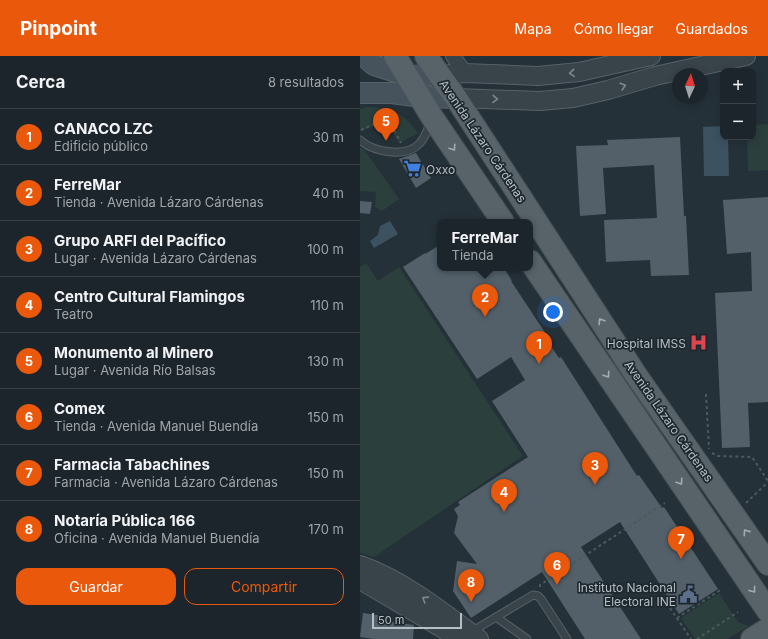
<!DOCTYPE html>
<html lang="es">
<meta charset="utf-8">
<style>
body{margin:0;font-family:Inter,sans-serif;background:#293137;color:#f1f3f6}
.controls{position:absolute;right:12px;top:12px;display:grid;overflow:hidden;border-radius:8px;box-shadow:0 2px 10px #0003}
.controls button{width:36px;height:36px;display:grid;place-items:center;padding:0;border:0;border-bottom:1px solid #3a4247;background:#1c252b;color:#f1f3f6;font:20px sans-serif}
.compass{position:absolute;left:312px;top:12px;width:36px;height:36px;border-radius:50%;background:#1c252b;box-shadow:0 2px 10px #0003;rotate:4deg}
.scale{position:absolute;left:12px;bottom:10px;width:90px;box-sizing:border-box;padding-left:4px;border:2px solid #b4bec5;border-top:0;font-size:11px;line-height:14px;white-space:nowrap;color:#b4bec5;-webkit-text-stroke:3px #1e282e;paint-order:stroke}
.you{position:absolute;left:193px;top:256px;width:14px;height:14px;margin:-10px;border:3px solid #fff;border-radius:50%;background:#1a73e8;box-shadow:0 0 0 6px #1a73e833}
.badge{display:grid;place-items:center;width:26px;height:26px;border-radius:50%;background:#ea580c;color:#fff;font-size:13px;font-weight:700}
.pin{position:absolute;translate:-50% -33px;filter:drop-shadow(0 1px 2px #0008)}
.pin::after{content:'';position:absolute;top:21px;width:14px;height:12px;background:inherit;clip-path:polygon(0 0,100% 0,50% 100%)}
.popup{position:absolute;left:77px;top:163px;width:96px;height:52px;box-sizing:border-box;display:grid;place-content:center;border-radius:8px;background:#1c252b;filter:drop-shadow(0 1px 3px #0005);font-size:13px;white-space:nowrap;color:#a0a5a9}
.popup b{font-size:15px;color:#f1f3f6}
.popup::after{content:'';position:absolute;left:50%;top:100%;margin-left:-8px;border:8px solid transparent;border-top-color:#1c252b}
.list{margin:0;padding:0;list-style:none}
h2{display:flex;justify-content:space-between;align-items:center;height:52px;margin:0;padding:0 16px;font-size:17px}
h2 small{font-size:13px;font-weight:400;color:#a0a5a9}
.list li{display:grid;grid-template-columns:26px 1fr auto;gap:12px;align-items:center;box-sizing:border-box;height:56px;padding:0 16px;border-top:1px solid #3a4247}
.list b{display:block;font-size:15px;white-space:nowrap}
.list p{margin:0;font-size:13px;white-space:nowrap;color:#a0a5a9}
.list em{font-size:13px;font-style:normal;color:#a0a5a9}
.actions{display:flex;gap:8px;padding:12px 16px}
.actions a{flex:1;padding:9px 0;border:1px solid #ea580c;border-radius:12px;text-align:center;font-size:14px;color:#ea580c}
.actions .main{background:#ea580c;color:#fff}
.map{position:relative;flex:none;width:408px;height:583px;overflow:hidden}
header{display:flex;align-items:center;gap:24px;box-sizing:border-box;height:56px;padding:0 20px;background:#ea580c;color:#fff}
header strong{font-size:19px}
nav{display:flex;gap:22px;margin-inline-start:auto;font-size:14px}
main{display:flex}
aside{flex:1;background:#1c252b}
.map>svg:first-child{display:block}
.green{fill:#2b3f3c}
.water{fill:#3d5260}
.building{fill:#536069}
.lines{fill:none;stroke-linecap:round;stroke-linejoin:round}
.service-casing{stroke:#576167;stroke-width:9}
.minor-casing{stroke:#576167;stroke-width:16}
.tertiary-casing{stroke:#576167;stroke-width:20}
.secondary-casing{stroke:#576167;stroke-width:22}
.primary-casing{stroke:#424c52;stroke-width:24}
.path{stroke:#495b5a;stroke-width:2;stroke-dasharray:3 3;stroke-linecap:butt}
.service{stroke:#39434a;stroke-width:7}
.minor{stroke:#39434a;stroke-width:14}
.tertiary{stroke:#39434a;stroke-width:18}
.secondary{stroke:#47535c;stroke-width:20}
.primary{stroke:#576269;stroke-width:22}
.oneway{stroke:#7d878e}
.oneway2{stroke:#a1acb3}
.labels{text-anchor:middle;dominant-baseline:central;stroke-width:3.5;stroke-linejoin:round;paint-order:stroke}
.street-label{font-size:12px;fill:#b4bec5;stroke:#1e282e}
.poi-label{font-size:12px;fill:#b4bec5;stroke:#1e282e;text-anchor:end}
</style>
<header>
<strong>Pinpoint</strong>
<nav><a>Mapa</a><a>Cómo llegar</a><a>Guardados</a></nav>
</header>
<main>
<aside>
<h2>Cerca<small>8 resultados</small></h2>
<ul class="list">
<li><span class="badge">1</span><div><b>CANACO LZC</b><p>Edificio público</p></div><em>30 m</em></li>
<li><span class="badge">2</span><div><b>FerreMar</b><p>Tienda · Avenida Lázaro Cárdenas</p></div><em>40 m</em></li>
<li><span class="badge">3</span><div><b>Grupo ARFI del Pacífico</b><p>Lugar · Avenida Lázaro Cárdenas</p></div><em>100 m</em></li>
<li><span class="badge">4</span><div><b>Centro Cultural Flamingos</b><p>Teatro</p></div><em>110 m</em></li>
<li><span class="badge">5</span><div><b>Monumento al Minero</b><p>Lugar · Avenida Río Balsas</p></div><em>130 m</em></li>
<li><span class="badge">6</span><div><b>Comex</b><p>Tienda · Avenida Manuel Buendía</p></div><em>150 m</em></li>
<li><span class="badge">7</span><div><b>Farmacia Tabachines</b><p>Farmacia · Avenida Lázaro Cárdenas</p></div><em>150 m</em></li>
<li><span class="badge">8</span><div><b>Notaría Pública 166</b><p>Oficina · Avenida Manuel Buendía</p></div><em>170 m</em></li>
</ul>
<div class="actions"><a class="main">Guardar</a><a>Compartir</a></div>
</aside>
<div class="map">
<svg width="408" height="583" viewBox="0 0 408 583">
<rect width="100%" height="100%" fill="#253139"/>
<path class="green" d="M 6,51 C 33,52 42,56 58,77 L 39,87 L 32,75 L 15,69 L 2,75 L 0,72 L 0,53 Z
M 408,68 L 408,114 L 388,115 L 387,81 L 393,81 L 393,69 Z
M 0,92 L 4,93 L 39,143 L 22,155 L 15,151 L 16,136 L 0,135 Z
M 6,207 L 18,225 L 39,211 L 163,400 L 14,501 L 0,497 L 0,211 Z
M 359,537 L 378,566 L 389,570 L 367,583 L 335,583 L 321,562 Z"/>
<path class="water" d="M 363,70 L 363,81 L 368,81 L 369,120 L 344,120 L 343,71 Z
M 30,165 L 38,178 L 14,192 L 10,185 L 18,179 L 20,170 Z"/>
<path class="building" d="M 320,81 L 324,160 L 326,160 L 329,219 L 291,220 L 290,204 L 246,206 L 244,164 L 297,162 L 294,109 L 243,112 L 246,158 L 220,160 L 216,90 L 248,89 L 247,84 Z
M 56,97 L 71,122 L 56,132 L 39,103 Z
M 408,141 L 408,346 L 388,347 L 390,391 L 362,392 L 355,237 L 392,235 L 391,196 L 367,198 L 363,144 Z
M 0,145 L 12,146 L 10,158 L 0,157 Z
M 80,189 L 80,212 L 144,212 L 152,225 L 151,225 L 186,278 L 184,280 L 199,302 L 201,301 L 277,420 L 279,419 L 302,452 L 304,451 L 358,533 L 319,558 L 260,466 L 221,491 L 281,583 L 225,583 L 182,516 L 111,562 L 93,535 L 97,505 L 117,508 L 94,477 L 98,460 L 94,453 L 100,449 L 98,446 L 168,401 L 132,345 L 165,324 L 151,301 L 117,323 L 43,211 L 65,197 L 65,198 Z
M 3,557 L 24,560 L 23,565 L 54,569 L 53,583 L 14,583 L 0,581 Z"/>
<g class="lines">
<defs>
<path id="service" d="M 0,84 C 13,96 46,102 59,88 C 65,83 68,72 71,65
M 136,561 L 167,583
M 111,576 L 173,539 L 178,540 L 181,543 L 207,583"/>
<path id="minor" d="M 93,0 L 105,17"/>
<path id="tertiary" d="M 79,19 L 105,17 L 178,20 L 219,16 L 291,0
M 96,42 L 180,45 L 213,42 L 248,34 L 295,20 L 386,0
M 0,509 C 43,524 83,556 119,583
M 0,524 L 82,572 L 97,583"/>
<path id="secondary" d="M 4,0 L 14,9 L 48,20 L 79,19
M 0,37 L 32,37 L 61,41 L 96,42"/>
<path id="primary" d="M 35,0 L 72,61 L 143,166
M 66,0 L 96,42 L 276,319 L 408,508
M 170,205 L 408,555
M 392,583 L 408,573"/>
</defs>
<use href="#service" class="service-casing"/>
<use href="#minor" class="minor-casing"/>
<use href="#tertiary" class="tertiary-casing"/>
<use href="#secondary" class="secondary-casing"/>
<use href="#primary" class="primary-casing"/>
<path class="path" d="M 1,74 L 14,68 L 34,74 L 41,87
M 346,338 L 349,393
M 352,397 L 358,400 L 392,401 L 408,425
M 386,447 L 408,426
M 180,531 L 180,529 L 305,447
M 310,552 L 331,583
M 317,562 L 362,533
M 337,583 L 378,556"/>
<use href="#service" class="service"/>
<use href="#minor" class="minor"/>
<use href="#tertiary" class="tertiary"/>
<use href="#secondary" class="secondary"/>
<use href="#primary" class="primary"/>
</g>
<defs><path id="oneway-chevron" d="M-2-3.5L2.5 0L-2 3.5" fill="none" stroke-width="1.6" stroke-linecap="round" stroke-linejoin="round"/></defs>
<g class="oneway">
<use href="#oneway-chevron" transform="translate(212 17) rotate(175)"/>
<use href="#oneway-chevron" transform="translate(263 30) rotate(-17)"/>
<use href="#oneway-chevron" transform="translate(135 43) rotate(2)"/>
<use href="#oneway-chevron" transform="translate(65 543) rotate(-147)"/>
</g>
<g class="oneway2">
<use href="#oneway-chevron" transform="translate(93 92) rotate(56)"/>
<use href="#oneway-chevron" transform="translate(241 265) rotate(-123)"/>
<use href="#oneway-chevron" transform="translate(247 319) rotate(56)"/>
<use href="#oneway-chevron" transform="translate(320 426) rotate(56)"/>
<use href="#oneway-chevron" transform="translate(386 476) rotate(-125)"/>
<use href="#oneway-chevron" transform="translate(393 534) rotate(54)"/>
</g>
<defs>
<symbol id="supermarket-bare" viewBox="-9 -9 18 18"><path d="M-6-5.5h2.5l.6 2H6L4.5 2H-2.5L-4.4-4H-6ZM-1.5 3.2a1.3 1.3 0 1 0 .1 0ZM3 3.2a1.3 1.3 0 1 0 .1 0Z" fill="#3f7fe0" stroke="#1e282e" stroke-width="2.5" paint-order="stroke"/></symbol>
<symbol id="hospital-bare" viewBox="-9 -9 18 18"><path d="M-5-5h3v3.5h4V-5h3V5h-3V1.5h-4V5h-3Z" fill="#e0444e" stroke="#1e282e" stroke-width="2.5" paint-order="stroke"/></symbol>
<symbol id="civic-bare" viewBox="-9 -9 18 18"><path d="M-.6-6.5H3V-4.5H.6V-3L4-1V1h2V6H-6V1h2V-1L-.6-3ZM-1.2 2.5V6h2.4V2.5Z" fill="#5c6f8a" stroke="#1e282e" stroke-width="2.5" paint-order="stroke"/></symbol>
</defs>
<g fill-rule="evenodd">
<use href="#supermarket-bare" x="40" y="100" width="25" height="25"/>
<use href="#hospital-bare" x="326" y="274" width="25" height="25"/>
<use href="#civic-bare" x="316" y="526" width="25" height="25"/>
</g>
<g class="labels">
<g class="street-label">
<text transform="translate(123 85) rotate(56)">Avenida Lázaro Cárdenas</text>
<text transform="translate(309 365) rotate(55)">Avenida Lázaro Cárdenas</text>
</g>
<g class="poi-label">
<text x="66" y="113" text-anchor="start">Oxxo</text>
<text x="326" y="287">Hospital IMSS</text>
<text x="316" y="531">Instituto Nacional<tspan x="316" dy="14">Electoral INE</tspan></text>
</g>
</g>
</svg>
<div class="controls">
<button>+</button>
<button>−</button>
</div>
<svg class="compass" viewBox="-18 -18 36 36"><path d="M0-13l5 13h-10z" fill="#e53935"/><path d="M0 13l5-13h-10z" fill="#a0a5a9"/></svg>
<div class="scale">50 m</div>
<div class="you"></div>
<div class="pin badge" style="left:179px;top:308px">1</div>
<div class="pin badge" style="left:125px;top:261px">2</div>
<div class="popup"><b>FerreMar</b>Tienda</div>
<div class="pin badge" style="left:235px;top:429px">3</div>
<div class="pin badge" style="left:144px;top:456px">4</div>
<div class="pin badge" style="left:26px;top:85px">5</div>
<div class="pin badge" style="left:197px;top:529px">6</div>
<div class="pin badge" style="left:321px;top:503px">7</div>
<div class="pin badge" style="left:111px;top:546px">8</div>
</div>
</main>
